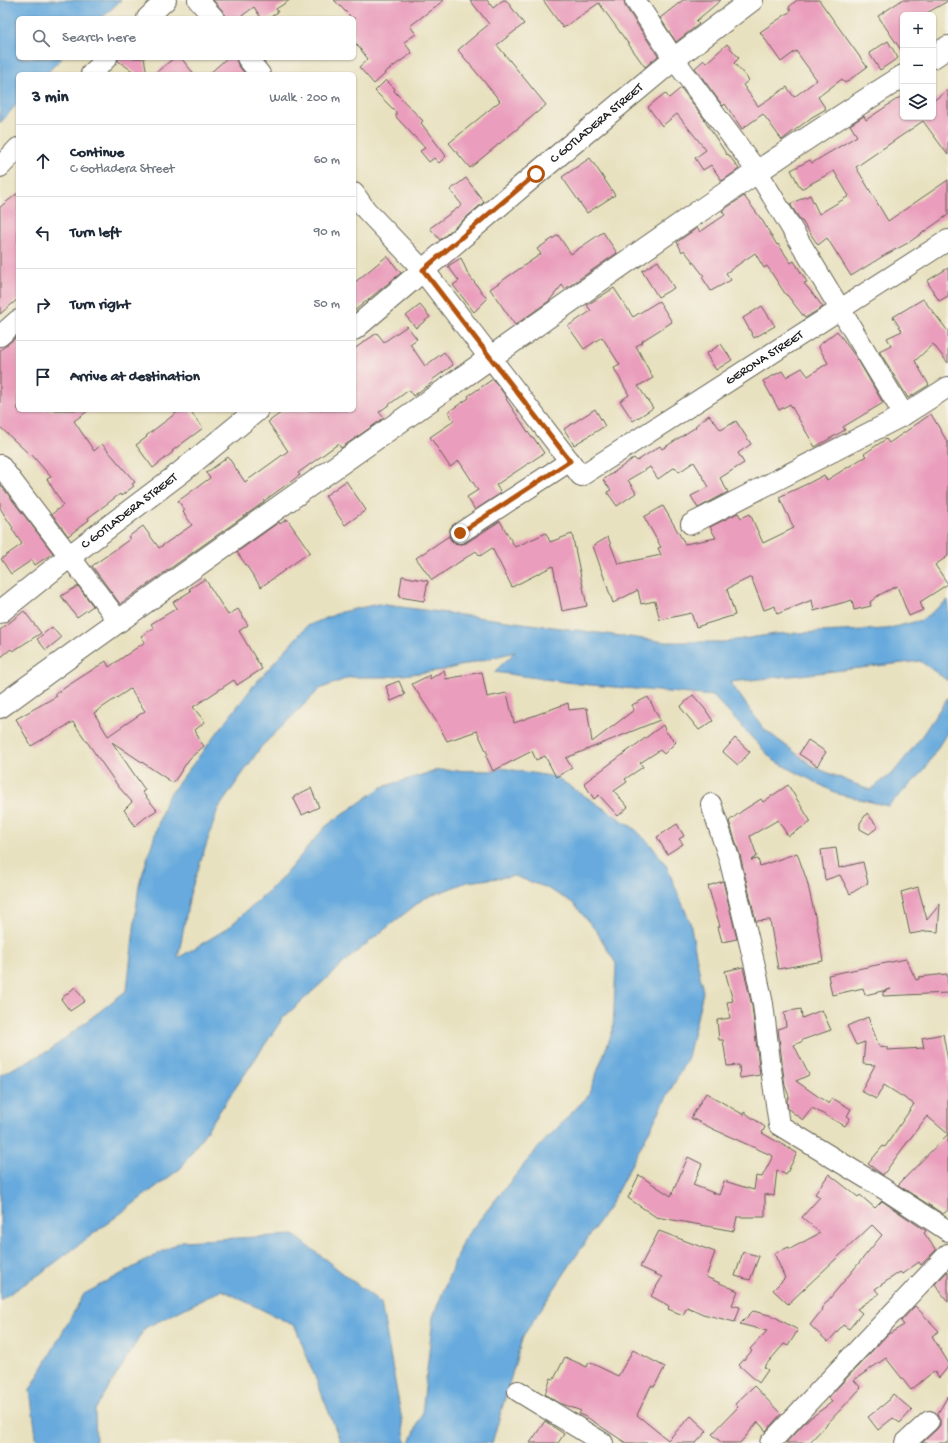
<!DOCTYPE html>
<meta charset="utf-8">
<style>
body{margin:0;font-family:"Gochi Hand",sans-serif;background:#f6f6f7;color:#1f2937}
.controls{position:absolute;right:12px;top:12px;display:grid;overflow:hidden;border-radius:6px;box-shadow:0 1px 3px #0004}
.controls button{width:36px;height:36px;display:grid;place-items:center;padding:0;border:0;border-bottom:1px solid #e0e1e3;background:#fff;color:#1f2937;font:20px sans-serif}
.stop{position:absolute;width:12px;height:12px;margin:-9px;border:3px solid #b45309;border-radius:50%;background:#fff}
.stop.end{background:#b45309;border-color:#fff;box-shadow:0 1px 4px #0008}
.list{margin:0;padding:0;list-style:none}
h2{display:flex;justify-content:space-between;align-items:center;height:52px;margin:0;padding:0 16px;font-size:17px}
h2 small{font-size:13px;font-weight:400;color:#747a83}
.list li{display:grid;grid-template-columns:26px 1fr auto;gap:12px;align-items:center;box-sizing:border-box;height:72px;padding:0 16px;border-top:1px solid #e0e1e3}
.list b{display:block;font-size:15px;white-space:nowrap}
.list p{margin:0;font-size:13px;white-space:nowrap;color:#747a83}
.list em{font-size:13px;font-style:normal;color:#747a83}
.icon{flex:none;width:22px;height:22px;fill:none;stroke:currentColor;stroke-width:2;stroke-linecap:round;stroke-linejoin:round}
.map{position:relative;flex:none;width:948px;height:1443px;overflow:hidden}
.search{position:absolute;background:#fff;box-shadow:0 1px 3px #0004;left:16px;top:16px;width:340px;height:44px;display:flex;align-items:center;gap:10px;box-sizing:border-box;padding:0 14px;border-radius:6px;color:#747a83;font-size:15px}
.panel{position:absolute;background:#fff;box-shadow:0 1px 3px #0004;left:16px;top:72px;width:340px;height:340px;border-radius:6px}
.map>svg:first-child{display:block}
.water{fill:#68aadd;stroke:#42637c}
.building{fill:#ea9dbc;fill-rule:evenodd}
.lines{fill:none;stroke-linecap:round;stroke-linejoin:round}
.street-casing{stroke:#636155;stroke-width:22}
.secondary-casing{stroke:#636155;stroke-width:24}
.street{stroke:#fff;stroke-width:20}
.secondary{stroke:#fff;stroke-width:22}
.route{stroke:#b45309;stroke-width:5}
.labels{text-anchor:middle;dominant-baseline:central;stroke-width:3.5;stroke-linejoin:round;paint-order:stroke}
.street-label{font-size:13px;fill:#1c1c1c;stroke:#f7f3e8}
</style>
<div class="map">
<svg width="948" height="1443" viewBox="0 0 948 1443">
<rect width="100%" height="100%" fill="#f7f3e8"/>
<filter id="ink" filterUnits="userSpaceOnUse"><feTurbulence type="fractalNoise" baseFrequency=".025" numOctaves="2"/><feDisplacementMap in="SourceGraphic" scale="8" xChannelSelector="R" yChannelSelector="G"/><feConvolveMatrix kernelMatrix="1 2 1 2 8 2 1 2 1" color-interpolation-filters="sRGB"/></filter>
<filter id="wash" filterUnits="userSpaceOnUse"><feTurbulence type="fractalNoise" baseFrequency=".012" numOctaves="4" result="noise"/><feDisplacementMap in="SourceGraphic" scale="16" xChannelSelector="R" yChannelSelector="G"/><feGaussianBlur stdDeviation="0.9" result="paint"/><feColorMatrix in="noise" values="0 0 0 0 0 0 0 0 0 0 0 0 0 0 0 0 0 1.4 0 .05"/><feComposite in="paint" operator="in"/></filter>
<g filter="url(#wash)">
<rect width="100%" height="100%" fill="#e8e1c0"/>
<path class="water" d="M 0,0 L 121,0 L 102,18 L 18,18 L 18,58 L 62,58 L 46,74 L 18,74 L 18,103 L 0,123 Z
M 948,600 L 948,681 L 920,661 L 800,675 L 730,682 L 764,729 L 814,767 L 870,790 L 894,772 L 919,740 L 948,697 L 948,731 L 923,772 L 888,806 L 838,794 L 773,760 L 713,696 L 580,684 L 494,672 L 515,652 L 444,670 L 386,677 L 350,677 L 320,689 L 261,747 L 218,809 L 190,894 L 178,958 L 228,928 L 280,880 L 326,826 L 382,787 L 438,770 L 493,771 L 501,768 L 556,777 L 635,829 L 651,845 L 666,865 L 690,922 L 703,992 L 688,1057 L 610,1205 L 523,1336 L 492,1443 L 410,1443 L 422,1414 L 433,1317 L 463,1240 L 536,1150 L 588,1096 L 613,1030 L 616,964 L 597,932 L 573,903 L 545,887 L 514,876 L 467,882 L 423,899 L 355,953 L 283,1018 L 181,1168 L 40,1274 L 0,1300 L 0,1075 L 50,1050 L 127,990 L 139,885 L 166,799 L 254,685 L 307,626 L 341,612 L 378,604 L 667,642 L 723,642 L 775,634 L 886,629 L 922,620 Z
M 294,1235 L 381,1303 L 406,1443 L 341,1443 L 295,1326 L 222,1290 L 145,1328 L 95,1410 L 96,1443 L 37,1443 L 30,1390 L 84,1294 L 182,1241 Z"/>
<g id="blocks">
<path class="building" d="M 213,0 L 290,0 L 276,9 L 278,12 L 269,18 L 261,18 L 254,7 L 239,18 L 225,18 L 223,11 Z
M 334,0 L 444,0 L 410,26 L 416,34 L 404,42 L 412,53 L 384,73 L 385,74 L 374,84 L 359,67 L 368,59 L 354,41 L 354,18 L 352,18 Z
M 470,0 L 487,0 L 493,8 L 503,0 L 506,0 L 524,24 L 497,45 L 546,105 L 470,168 L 449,143 L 500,101 L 458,50 L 489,24 Z
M 543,0 L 624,0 L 625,6 L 658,56 L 645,67 L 599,3 L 563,28 Z
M 683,0 L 721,0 L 696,21 L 699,24 L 676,42 L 660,18 Z
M 797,0 L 819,0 L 867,67 L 845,83 L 842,79 L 818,97 L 826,109 L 812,117 L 782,140 L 763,114 L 742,129 L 725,104 L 723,106 L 695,68 L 704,60 L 706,63 L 727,44 L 739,58 L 734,63 L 749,80 L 743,85 L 758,106 L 787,87 L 794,97 L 817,80 L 796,51 L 781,62 L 760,32 L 791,11 L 789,7 Z
M 902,0 L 948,0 L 948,1 L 923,15 L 903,15 L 903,53 L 878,16 Z
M 888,41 L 898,58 L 880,70 L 869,53 Z
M 118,58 L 144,58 L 147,74 L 137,74 L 118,61 Z
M 174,58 L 181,58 L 194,74 L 154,74 Z
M 227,58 L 236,58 L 238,65 L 245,74 L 209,74 Z
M 386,80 L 395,89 L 394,91 L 423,121 L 421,123 L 446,156 L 439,163 L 434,158 L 429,162 L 420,151 L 425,148 L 396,117 L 396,112 L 375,91 Z
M 681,88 L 705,120 L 704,120 L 727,155 L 728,154 L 739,169 L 722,181 L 711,165 L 703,170 L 695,158 L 706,150 L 677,114 L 662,126 L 648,107 L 665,93 L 669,98 Z
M 948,90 L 948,155 L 923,121 L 856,167 L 888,221 L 948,180 L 948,215 L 908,243 L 885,255 L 851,276 L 827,238 L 818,245 L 802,221 L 801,221 L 790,204 L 810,195 L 819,214 L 849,196 L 834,171 L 801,189 L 791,170 L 810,160 L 812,163 L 857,136 L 850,125 L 864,116 L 866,120 L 903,95 L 903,117 L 933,117 L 933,101 Z
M 590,158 L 615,195 L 587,213 L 562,177 Z
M 466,178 L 484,202 L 440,240 L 430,228 L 462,205 L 450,190 Z
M 18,193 L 18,299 L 0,314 L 0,207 Z
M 744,196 L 762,220 L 777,245 L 778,244 L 791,263 L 794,261 L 807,282 L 804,283 L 823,307 L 805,318 L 787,295 L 786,295 L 767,266 L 764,268 L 755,253 L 726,273 L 731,280 L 711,291 L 702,277 L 704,276 L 684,250 L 682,252 L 677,242 L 697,228 L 700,232 L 725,215 L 722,211 Z
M 603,232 L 617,253 L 565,289 L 562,285 L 549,301 L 515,325 L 490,289 L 541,254 L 537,249 L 558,235 L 571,254 Z
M 387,256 L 401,273 L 354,311 L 354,283 Z
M 461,258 L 468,274 L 487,299 L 474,312 L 453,285 L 459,281 L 448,266 Z
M 658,261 L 674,288 L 658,297 L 642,271 Z
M 948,268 L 948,296 L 939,301 L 927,281 Z
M 614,288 L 633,317 L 659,301 L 672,322 L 642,341 L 643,342 L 636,346 L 653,378 L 638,386 L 653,408 L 633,421 L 620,401 L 629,395 L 614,368 L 620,365 L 602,337 L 584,349 L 568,326 L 591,311 L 587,305 Z
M 923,299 L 948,331 L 948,363 L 933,344 L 915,361 L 929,385 L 908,398 L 879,351 L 891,345 L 887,338 L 902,331 L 893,317 Z
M 420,305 L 430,317 L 416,328 L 406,316 Z
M 762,306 L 775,326 L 754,338 L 743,318 Z
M 407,326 L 417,339 L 410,344 L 425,366 L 444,352 L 453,365 L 432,380 L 433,382 L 413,396 L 409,390 L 379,412 L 384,418 L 341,448 L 338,444 L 298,473 L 300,475 L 264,501 L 264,502 L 120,604 L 92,566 L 130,539 L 128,537 L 143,526 L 159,548 L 192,525 L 183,512 L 185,510 L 178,501 L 210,478 L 206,473 L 228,457 L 245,482 L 288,451 L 268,422 L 285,410 L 354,410 L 354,349 L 377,333 L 384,342 Z
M 837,331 L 858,360 L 883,403 L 843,427 L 845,430 L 815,447 L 790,404 L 779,410 L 763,381 L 782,371 L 786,377 L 802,368 L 808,376 L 828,363 L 818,346 Z
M 18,336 L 18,410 L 89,410 L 74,421 L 94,451 L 102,444 L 135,482 L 132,484 L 134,486 L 121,496 L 120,494 L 88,518 L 89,520 L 68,536 L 52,514 L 63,505 L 47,479 L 51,477 L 31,454 L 30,455 L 0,427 L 0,350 Z
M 721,344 L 732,360 L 716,370 L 706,354 Z
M 493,379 L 507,398 L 506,399 L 532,438 L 533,437 L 544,453 L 496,485 L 501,493 L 475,510 L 467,497 L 478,490 L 459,461 L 450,467 L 430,437 L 454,421 L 448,412 L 469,398 L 468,396 Z
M 595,409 L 605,426 L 574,445 L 564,429 Z
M 180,410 L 189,410 L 203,428 L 172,451 L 173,452 L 153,468 L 136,445 L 147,437 L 146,436 Z
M 931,414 L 948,443 L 948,556 L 935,565 L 948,584 L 920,602 L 923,610 L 909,616 L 897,586 L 879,595 L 870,602 L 871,606 L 854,610 L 852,600 L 814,611 L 812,600 L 777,614 L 775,606 L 764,610 L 751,577 L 727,589 L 735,615 L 696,627 L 691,613 L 660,620 L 655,601 L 641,604 L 638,590 L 613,603 L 593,546 L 608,537 L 618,564 L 661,555 L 658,548 L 661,547 L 644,517 L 663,506 L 685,544 L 716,538 L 710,527 L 738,513 L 741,518 L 750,514 L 763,543 L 794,528 L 779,497 L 809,483 L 824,475 L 827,480 L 866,456 L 864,454 L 886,439 L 889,443 Z
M 709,415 L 721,430 L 736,421 L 751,444 L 738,453 L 744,463 L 720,478 L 728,492 L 698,508 L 691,496 L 709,487 L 694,462 L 679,472 L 675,467 L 658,479 L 650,467 L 628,480 L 636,493 L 617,506 L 607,492 L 611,490 L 603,480 L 634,458 L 637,461 L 660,446 L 662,449 L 696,427 L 695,426 Z
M 346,481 L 366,510 L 345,525 L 325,496 Z
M 0,484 L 53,553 L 35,565 L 32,560 L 11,574 L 1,559 L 22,544 L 12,529 L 13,528 L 0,508 Z
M 287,519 L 310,552 L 261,587 L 237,552 L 279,522 L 280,524 Z
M 500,521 L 515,547 L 546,533 L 550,542 L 572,534 L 587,606 L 562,611 L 553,566 L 512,587 L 492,548 L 480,556 L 476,551 L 432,580 L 416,558 L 449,536 L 451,540 L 454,543 L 461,544 L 466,543 Z
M 402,576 L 428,581 L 424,601 L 399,597 Z
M 205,579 L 228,615 L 238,609 L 248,625 L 239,631 L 262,669 L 237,685 L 234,680 L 193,707 L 205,722 L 195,730 L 200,741 L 204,746 L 190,758 L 173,783 L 112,742 L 145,790 L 142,792 L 157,810 L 146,817 L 135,826 L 124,810 L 132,802 L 118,786 L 73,722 L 31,746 L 16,719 L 57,696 L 55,694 L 106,661 L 109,667 L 145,642 L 141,636 L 154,628 L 151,624 L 177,608 L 173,602 L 191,591 L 189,589 ZM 130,689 L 145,711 L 108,736 L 94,713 Z
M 78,586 L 93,606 L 77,617 L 61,596 Z
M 24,611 L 41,633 L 13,651 L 11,649 L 0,658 L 0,630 Z
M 52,627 L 61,638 L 46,650 L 37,639 Z
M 444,670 L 446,679 L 482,672 L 487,697 L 507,693 L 514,723 L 568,703 L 569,710 L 587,708 L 592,742 L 634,710 L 632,705 L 648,697 L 660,720 L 566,758 L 572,768 L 556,777 L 545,756 L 536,760 L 532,751 L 493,771 L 486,756 L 488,755 L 477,731 L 447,741 L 438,724 L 412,684 L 430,675 L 430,679 Z
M 399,681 L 405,695 L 391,701 L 386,686 Z
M 693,695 L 705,709 L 713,721 L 699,730 L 680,707 Z
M 663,725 L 666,732 L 676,742 L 664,754 L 660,750 L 640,763 L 643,767 L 625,779 L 627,782 L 614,791 L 628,807 L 618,816 L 599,795 L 594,799 L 584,783 Z
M 735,738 L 750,752 L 738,765 L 723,752 Z
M 808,740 L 826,752 L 817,766 L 799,754 Z
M 788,785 L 811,822 L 788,836 L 778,820 L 750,836 L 757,856 L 751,860 L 758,859 L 760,866 L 797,853 L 807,881 L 817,925 L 823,961 L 778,969 L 770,920 L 756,921 L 740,855 L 729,821 L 742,811 L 761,799 L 763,802 Z
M 311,788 L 319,807 L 302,815 L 293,797 Z
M 867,813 L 878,827 L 869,834 L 860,829 L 860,823 Z
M 677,824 L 684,836 L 679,839 L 683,844 L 667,854 L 657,837 Z
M 836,848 L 839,868 L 863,862 L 868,883 L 850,894 L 840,875 L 825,880 L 821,850 Z
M 723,881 L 737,939 L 722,942 L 718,927 L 720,926 L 708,886 Z
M 918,887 L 927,920 L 940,904 L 938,932 L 927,931 L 910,934 L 901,892 Z
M 906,959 L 916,980 L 919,979 L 919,977 L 947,974 L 948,993 L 883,996 L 883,992 L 891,989 L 865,995 L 863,988 L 832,995 L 828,975 Z
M 743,967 L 752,1006 L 760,1075 L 740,1078 L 739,1065 L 727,1066 L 723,1040 L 719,1040 L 717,1020 L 730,1018 L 727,1002 L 733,1001 L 725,971 Z
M 75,987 L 85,1001 L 70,1011 L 61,999 Z
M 801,1009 L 802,1018 L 822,1010 L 831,1030 L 802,1040 L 803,1041 L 794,1045 L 809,1075 L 796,1081 L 829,1104 L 832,1098 L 851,1109 L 847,1116 L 850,1118 L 845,1126 L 812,1108 L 803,1120 L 788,1109 L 787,1100 L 789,1096 L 785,1086 L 778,1029 L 786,1026 L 784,1012 Z
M 868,1017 L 879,1046 L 887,1047 L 887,1050 L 924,1048 L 922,1038 L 943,1034 L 948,1061 L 948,1134 L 927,1116 L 883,1175 L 868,1164 L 883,1146 L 885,1147 L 914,1104 L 884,1085 L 876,1099 L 861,1091 L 875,1065 L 863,1064 L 865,1042 L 856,1045 L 847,1026 Z
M 706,1093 L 744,1115 L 744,1112 L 765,1127 L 762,1133 L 797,1153 L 786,1175 L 777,1170 L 774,1196 L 765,1194 L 765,1217 L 737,1217 L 734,1231 L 656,1217 L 628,1198 L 639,1175 L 671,1196 L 688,1157 L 702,1164 L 693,1185 L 719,1195 L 724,1181 L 754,1190 L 756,1176 L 762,1177 L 773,1156 L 713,1129 L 691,1118 Z
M 948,1134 L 948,1210 L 943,1214 L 898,1185 Z
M 829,1174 L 858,1197 L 860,1195 L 875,1208 L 882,1201 L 926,1231 L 924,1233 L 936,1250 L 921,1265 L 919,1262 L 902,1274 L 900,1272 L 875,1289 L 879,1294 L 857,1309 L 862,1313 L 849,1329 L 843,1325 L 828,1342 L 810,1325 L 822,1310 L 821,1309 L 882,1235 L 872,1225 L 788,1304 L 773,1290 L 785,1278 L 774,1253 L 789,1247 L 790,1249 L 820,1233 L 802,1217 L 820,1197 L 815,1194 Z
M 659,1231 L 715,1252 L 706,1277 L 738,1291 L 732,1305 L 740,1307 L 735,1322 L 703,1314 L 687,1307 L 683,1315 L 668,1309 L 669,1306 L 651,1296 L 662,1277 L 640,1267 Z
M 743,1252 L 759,1256 L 750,1280 L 735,1276 Z
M 948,1271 L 948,1302 L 935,1284 Z
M 915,1306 L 939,1331 L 932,1336 L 948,1362 L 948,1367 L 939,1378 L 934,1371 L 911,1390 L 886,1358 L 854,1380 L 861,1388 L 809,1443 L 786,1443 L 805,1422 L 832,1402 L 828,1398 L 887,1335 L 904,1325 L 901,1321 Z
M 753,1311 L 773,1316 L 798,1330 L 788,1346 L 784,1344 L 764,1367 L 768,1370 L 759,1383 L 739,1365 L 752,1351 L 750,1349 L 767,1331 L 740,1324 Z
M 633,1350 L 665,1367 L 654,1387 L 651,1386 L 637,1415 L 668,1440 L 691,1416 L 707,1431 L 696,1443 L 626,1443 L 588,1418 L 579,1414 L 581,1411 L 560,1403 L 545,1394 L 551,1378 L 554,1379 L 565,1357 L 587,1367 L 589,1362 L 618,1376 Z
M 754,1386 L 781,1414 L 766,1431 L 758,1422 L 740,1443 L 722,1443 L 712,1434 L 738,1407 L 735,1404 Z
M 893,1394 L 912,1410 L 900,1423 L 893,1418 L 878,1430 L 868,1417 L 887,1402 Z
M 948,1396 L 948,1443 L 922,1443 L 937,1429 L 940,1425 L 940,1419 L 938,1413 Z
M 545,1421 L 564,1434 L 558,1443 L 530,1443 Z"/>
</g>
</g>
<g filter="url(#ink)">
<use href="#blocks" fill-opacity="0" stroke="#636155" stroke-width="1"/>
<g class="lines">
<defs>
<g id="street">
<path d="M 198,0 L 214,18"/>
<path d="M 635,0 L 674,59 L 757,171 L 904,415"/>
<path d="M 147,18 L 166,0"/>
<path d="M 247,58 L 260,74"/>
<path d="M 91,74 L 107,58"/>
<path d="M 0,167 L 18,148"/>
<path d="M 354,193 L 366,210 L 423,270"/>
<path d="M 0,336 L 18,320"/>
<path id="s1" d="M 490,357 L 581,476 L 948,240"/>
<path d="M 0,465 L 118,620"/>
<path d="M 691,524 L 904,415 L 948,387"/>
<path d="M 460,533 L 570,461"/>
<path d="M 711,804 L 729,858 L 755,966 L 763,1004 L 771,1069 L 779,1125 L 884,1189 L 948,1231"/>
<path d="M 518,1391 L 603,1443"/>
<path d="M 770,1443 L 948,1254"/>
<path d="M 905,1443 L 929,1421"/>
</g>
<g id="secondary">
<path d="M 933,57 L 948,47"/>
<path d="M 423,270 L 490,357"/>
<path id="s2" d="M 354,329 L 536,174 L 674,59 L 752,0"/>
<path id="s3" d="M 0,612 L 70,556 L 180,473 L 257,410"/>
<path d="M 0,707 C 146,600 294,496 442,392 C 594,284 746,176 903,76"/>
</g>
</defs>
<use href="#street" class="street-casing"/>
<use href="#secondary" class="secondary-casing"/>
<use href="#street" class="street"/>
<use href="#secondary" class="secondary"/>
</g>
</g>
<g class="lines" filter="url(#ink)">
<path class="route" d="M 460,533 L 570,461 L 423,270 L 536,174"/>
</g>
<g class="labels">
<g class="street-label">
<text stroke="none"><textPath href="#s2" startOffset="318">C GOTLADERA STREET</textPath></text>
<text stroke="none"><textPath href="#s1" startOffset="368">GERONA STREET</textPath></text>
<text stroke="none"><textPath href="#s3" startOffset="164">C GOTLADERA STREET</textPath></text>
</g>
</g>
</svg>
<div class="controls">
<button>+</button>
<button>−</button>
<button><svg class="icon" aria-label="layers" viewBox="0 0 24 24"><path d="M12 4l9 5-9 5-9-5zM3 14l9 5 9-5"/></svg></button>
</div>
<div class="stop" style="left:536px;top:174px"></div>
<div class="stop end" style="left:460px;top:533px"></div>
<div class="search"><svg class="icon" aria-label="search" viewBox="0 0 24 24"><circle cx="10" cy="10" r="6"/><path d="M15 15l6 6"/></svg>Search here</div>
<section class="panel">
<h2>3 min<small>Walk · 200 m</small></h2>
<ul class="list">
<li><svg class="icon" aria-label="ahead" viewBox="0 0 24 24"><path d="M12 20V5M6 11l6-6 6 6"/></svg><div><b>Continue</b><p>C Gotladera Street</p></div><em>60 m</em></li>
<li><svg class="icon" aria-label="left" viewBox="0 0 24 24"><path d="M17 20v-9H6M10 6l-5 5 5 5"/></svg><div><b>Turn left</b></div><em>90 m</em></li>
<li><svg class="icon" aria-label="right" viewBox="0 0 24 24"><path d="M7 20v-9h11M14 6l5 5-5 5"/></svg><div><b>Turn right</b></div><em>50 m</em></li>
<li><svg class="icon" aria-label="arrive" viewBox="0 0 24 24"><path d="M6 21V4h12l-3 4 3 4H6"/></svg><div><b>Arrive at destination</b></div></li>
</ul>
</section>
</div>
